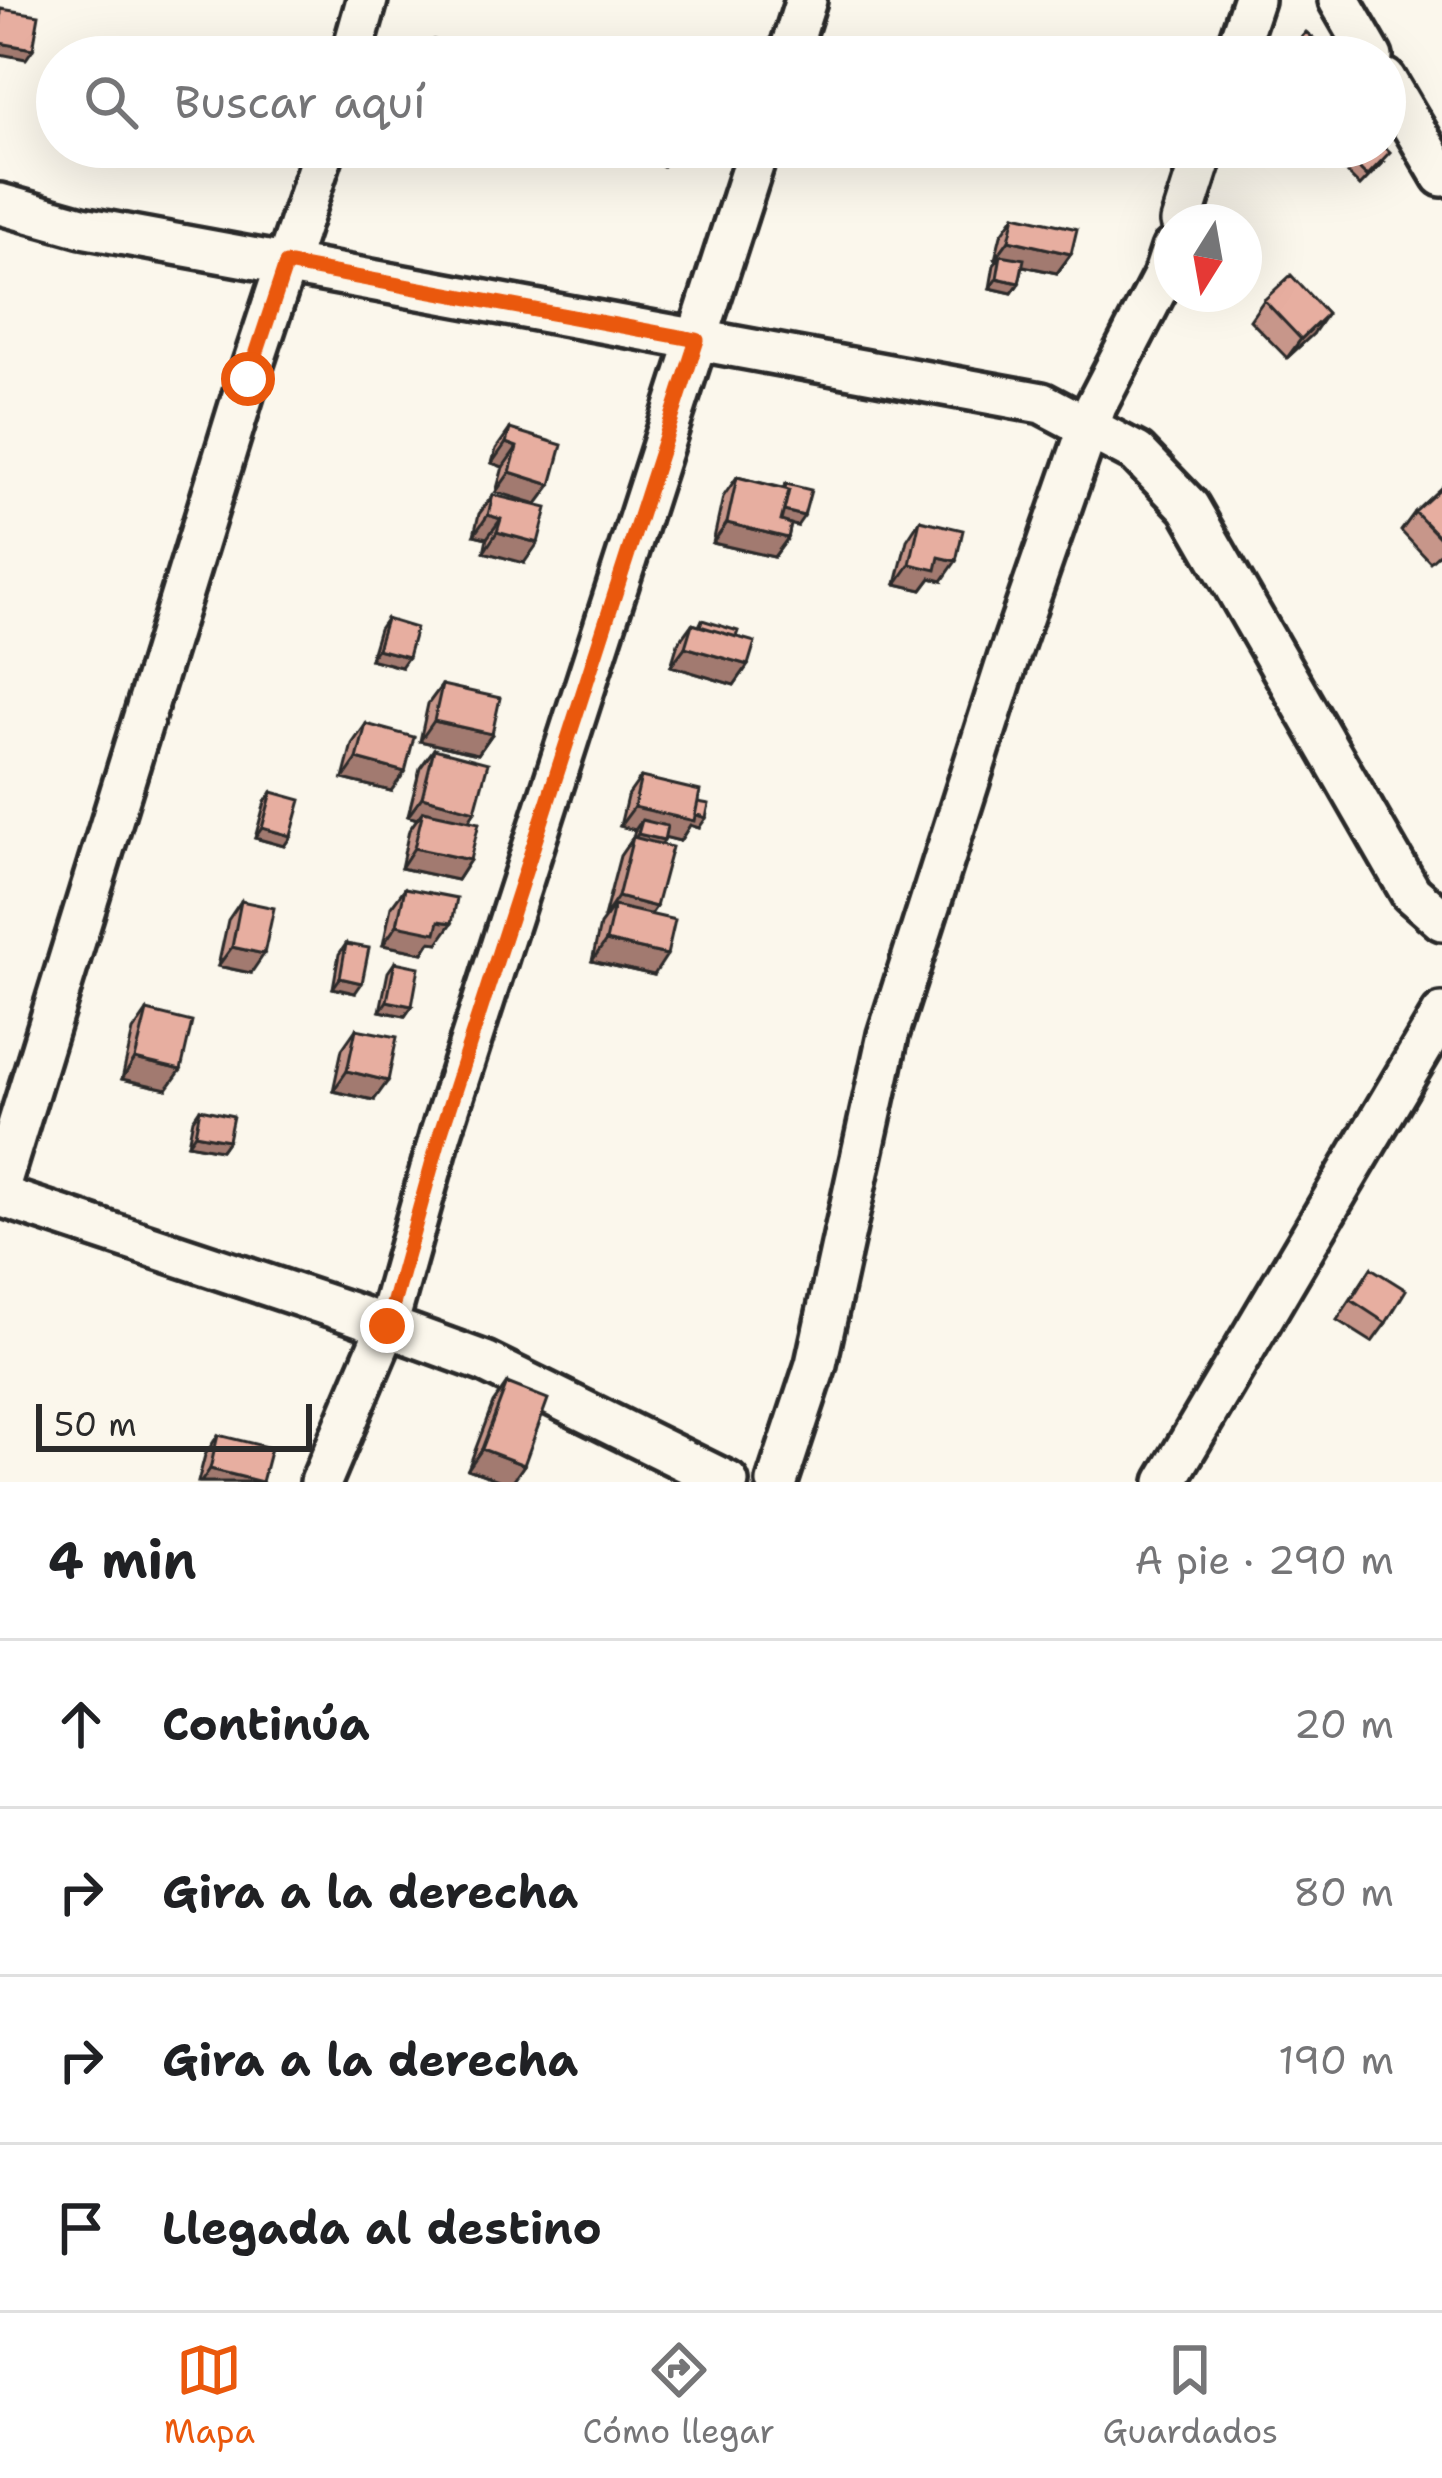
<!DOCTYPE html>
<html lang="es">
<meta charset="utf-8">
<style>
body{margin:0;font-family:"Shantell Sans",sans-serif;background:#f6f6f6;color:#202124}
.compass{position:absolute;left:1154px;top:204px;width:108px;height:108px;border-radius:50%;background:#fff;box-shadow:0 12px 48px #0002;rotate:191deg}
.scale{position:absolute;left:36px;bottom:30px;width:276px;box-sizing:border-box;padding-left:12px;border:6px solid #2b2b2b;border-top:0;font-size:33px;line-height:42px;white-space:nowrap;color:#2b2b2b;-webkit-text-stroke:9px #fbf7ec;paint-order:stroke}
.stop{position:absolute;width:36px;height:36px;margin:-27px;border:9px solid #ea580c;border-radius:50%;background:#fff}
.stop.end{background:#ea580c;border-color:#fff;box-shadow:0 3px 12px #0008}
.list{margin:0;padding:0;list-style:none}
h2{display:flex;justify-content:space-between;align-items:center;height:156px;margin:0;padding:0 48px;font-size:51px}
h2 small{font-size:39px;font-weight:400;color:#757577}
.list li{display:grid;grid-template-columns:78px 1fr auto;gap:36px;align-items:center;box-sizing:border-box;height:168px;padding:0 48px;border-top:3px solid #e0e0e0}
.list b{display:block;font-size:45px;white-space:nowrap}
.list em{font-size:39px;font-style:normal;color:#757577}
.icon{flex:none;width:66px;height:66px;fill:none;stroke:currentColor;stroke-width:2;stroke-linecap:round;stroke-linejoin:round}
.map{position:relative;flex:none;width:1442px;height:1482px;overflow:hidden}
.search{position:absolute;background:#fff;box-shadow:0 12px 48px #0002;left:36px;right:36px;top:36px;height:132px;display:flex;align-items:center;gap:30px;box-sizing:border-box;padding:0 42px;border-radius:66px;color:#757577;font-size:45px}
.sheet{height:828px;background:#fff}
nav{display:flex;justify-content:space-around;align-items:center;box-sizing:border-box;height:168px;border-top:3px solid #e0e0e0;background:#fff;font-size:33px;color:#757577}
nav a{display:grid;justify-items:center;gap:6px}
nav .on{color:#ea580c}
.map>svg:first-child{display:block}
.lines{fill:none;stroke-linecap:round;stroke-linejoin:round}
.minor-casing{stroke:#2b2b2b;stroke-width:48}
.minor{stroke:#fbf7ec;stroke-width:39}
.wall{fill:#c7968a;stroke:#2b2b2b;stroke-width:3}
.shaded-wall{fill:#a27a70;stroke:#2b2b2b;stroke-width:3}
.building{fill:#e7aea0;stroke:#2b2b2b;stroke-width:3}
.route{stroke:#ea580c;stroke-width:15}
</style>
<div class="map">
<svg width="1442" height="1482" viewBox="0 0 1442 1482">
<rect width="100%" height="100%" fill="#fbf7ec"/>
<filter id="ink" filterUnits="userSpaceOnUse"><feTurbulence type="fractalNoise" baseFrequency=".00833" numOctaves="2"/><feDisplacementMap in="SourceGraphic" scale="24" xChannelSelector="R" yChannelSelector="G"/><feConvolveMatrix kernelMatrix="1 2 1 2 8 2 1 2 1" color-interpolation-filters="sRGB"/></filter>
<g filter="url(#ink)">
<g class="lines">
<defs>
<path id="minor" d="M 1339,0 L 1372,57
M 351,57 L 367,0
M 788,57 L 806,0
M 1234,57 L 1253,0
M 1385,79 L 1442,176
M 0,204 L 82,227 L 1042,403 L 1137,453 L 1189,507 L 1411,893 L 1442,920
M 1181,222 L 1205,147
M 0,1184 L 248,379 L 325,147
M 0,1196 L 351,1313 L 485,1362 L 728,1482
M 321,1482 L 387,1326 L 441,1133 L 759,147
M 777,1482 L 816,1364 L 888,1035 L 1008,659 L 1096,406 L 1163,277 L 1172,249
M 1166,1482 L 1442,1014"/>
</defs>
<use href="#minor" class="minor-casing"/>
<use href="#minor" class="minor"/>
</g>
<path class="wall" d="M 1344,153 L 1383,162 L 1360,186 L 1337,163 Z
M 1015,215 L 1071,254 L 1057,273 L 1023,266 L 1019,283 L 1012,293 L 990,288 L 994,265 L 998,260 L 995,259 L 1001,235 Z
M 1264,300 L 1313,334 L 1287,358 L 1250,320 Z
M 510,429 L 537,504 L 496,492 L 503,467 L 492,463 L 496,449 Z
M 737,477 L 783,488 L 786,484 L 797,526 L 791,524 L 788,538 L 774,557 L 713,543 L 723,497 Z
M 1442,487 L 1442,551 L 1430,562 L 1401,531 L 1415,512 Z
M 493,495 L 524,563 L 484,552 L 487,538 L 474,535 L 479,514 Z
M 920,520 L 942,581 L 931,578 L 922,590 L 896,584 L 907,540 Z
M 386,619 L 401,667 L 370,659 L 379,629 Z
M 702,620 L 748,665 L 734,685 L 671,666 L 678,643 L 692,624 L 699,626 Z
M 442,685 L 492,734 L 478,754 L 420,741 L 428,704 Z
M 366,724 L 391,791 L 343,779 L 352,744 Z
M 434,749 L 468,821 L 470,860 L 457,880 L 401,868 L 409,830 L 417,819 L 408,816 L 420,768 Z
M 641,777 L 698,802 L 699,828 L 690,825 L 680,841 L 665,837 L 661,844 L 651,914 L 654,975 L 592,961 L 600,925 L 606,917 L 604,917 L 620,856 L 633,837 L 635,830 L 620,826 L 627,797 Z
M 272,792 L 291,836 L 284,846 L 255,838 L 265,802 Z
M 405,888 L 438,943 L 430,942 L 423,953 L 383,945 L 391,907 Z
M 241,901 L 251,973 L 218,966 L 228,920 Z
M 346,944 L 355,993 L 333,988 L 339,954 Z
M 395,962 L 412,1006 L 405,1016 L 380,1011 L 388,972 Z
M 147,1011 L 167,1089 L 122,1079 L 133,1031 Z
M 356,1029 L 374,1100 L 333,1091 L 342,1049 Z
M 200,1109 L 228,1140 L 221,1150 L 188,1144 L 193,1119 Z
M 1371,1268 L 1386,1323 L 1372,1342 L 1337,1320 Z
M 507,1383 L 524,1465 L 512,1482 L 504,1482 L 468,1469 L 493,1403 Z
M 218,1435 L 262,1482 L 198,1482 L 205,1455 Z"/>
<path class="shaded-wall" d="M 0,43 L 33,49 L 26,59 L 0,54 Z
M 624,147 L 676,147 L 663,166 L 616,158 Z
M 1009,240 L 1071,254 L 1057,273 L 1000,261 L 1001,255 L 998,260 L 995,259 Z
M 997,278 L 1019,283 L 1012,293 L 990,288 Z
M 1327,314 L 1313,334 L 1287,358 L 1301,339 Z
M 506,443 L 517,447 L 503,467 L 492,463 Z
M 510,472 L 551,485 L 537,504 L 496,492 Z
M 780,510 L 804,516 L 797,526 L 773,520 Z
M 488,515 L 501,519 L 487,538 L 474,535 Z
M 727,523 L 788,538 L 774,557 L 713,543 Z
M 497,532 L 538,543 L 524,563 L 484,552 Z
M 939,557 L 956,561 L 942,581 L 931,578 L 922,590 L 896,584 L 910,564 Z
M 685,647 L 748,665 L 734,685 L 671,666 Z
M 377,649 L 408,657 L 401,667 L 370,659 Z
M 434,721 L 492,734 L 478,754 L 420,741 Z
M 357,759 L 405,772 L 391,791 L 343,779 Z
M 422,797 L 475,811 L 462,831 L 423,811 L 417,819 L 408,816 Z
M 634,807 L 691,813 L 706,818 L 699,828 L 690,825 L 680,841 L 639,831 L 642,820 L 635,830 L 620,826 Z
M 262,828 L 291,836 L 284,846 L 255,838 Z
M 638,834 L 664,840 L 657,850 L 631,844 Z
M 414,848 L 470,860 L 457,880 L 401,868 Z
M 618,897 L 656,907 L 642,927 L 614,906 L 606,917 L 604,917 Z
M 439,921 L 452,923 L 438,943 L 430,942 L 423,953 L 383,945 L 397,925 Z
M 606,941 L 667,955 L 654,975 L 592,961 Z
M 232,947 L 264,954 L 251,973 L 218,966 Z
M 340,978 L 362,983 L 355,993 L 333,988 Z
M 387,1001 L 412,1006 L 405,1016 L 380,1011 Z
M 135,1059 L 181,1070 L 167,1089 L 122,1079 Z
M 347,1071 L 388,1081 L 374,1100 L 333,1091 Z
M 195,1134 L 228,1140 L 221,1150 L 188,1144 Z
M 482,1449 L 524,1465 L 512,1482 L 504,1482 L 468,1469 Z
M 210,1469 L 262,1482 L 201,1482 Z"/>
<path class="building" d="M 1,9 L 39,15 L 33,49 L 0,43 Z
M 1306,32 L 1335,56 L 1334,57 L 1285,56 Z
M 434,40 L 464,47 L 462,55 L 472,57 L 418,57 L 421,46 L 432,48 Z
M 1351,147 L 1385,147 L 1390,152 L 1367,176 L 1344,153 Z
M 1015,215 L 1077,229 L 1071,254 L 1009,240 Z
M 1001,255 L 1024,259 L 1019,283 L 997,278 Z
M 1291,275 L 1327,314 L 1301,339 L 1264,300 Z
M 510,429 L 562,445 L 551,485 L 510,472 L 517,447 L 506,443 Z
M 737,477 L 789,490 L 781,521 L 791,524 L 788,538 L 727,523 Z
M 786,484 L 811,490 L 804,516 L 784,511 L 789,490 L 785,489 Z
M 1442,487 L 1442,540 L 1415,512 Z
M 493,495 L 547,508 L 538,543 L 497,532 L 501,519 L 488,515 Z
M 920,520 L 963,530 L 956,561 L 939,557 L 936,570 L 910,564 Z
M 386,619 L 416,628 L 408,657 L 377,649 Z
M 702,620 L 738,631 L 736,637 L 700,626 Z
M 692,624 L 755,642 L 748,665 L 685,647 Z
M 442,685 L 500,698 L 492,734 L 434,721 Z
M 366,724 L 414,737 L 405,772 L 357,759 Z
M 434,749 L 488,763 L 475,811 L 422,797 Z
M 641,777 L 700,791 L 694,821 L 634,807 Z
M 272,792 L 301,800 L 291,836 L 262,828 Z
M 698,802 L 709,804 L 706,818 L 695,814 Z
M 423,811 L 479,823 L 470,860 L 414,848 Z
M 642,820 L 667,826 L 664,840 L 638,834 Z
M 633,837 L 672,847 L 656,907 L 618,897 Z
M 405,888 L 457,898 L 452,923 L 439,921 L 436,933 L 397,925 Z
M 241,901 L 274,908 L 264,954 L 232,947 Z
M 614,906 L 675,920 L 667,955 L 606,941 Z
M 346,944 L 369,948 L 362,983 L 340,978 Z
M 395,962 L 419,967 L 412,1006 L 387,1001 Z
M 147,1011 L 192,1022 L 181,1070 L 135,1059 Z
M 356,1029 L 397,1037 L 388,1081 L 347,1071 Z
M 200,1109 L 233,1116 L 228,1140 L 195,1134 Z
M 1371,1268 L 1406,1290 L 1386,1323 L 1351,1300 Z
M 507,1383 L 548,1399 L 524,1465 L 482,1449 Z
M 218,1435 L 271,1448 L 262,1482 L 210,1469 Z"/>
</g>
<g class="lines" filter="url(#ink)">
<path class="route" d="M 248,379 L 286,264 L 697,340 L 441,1132 L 387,1326"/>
</g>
</svg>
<svg class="compass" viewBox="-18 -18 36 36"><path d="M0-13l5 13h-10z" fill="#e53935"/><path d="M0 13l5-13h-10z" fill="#757577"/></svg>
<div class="scale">50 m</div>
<div class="stop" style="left:248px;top:379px"></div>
<div class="stop end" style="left:387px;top:1326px"></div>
<div class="search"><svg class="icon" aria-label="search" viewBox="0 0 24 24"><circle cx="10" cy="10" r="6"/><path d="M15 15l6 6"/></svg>Buscar aquí</div>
</div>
<section class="sheet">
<h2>4 min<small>A pie · 290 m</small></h2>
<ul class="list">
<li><svg class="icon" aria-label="ahead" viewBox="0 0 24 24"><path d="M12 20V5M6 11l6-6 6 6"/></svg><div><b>Continúa</b></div><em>20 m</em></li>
<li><svg class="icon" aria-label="right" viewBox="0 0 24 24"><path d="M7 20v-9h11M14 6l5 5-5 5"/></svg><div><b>Gira a la derecha</b></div><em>80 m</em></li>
<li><svg class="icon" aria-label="right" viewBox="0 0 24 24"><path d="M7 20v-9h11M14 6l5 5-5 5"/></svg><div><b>Gira a la derecha</b></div><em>190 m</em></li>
<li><svg class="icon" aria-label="arrive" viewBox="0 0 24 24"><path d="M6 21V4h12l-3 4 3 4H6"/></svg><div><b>Llegada al destino</b></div></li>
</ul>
</section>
<nav>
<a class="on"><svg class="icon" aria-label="map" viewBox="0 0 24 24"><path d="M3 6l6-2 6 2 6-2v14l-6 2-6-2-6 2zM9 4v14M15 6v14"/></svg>Mapa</a>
<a><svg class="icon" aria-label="directions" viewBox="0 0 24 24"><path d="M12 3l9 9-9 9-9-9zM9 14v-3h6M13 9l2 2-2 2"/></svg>Cómo llegar</a>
<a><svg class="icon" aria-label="saved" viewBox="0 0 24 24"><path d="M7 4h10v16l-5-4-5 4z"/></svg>Guardados</a>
</nav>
